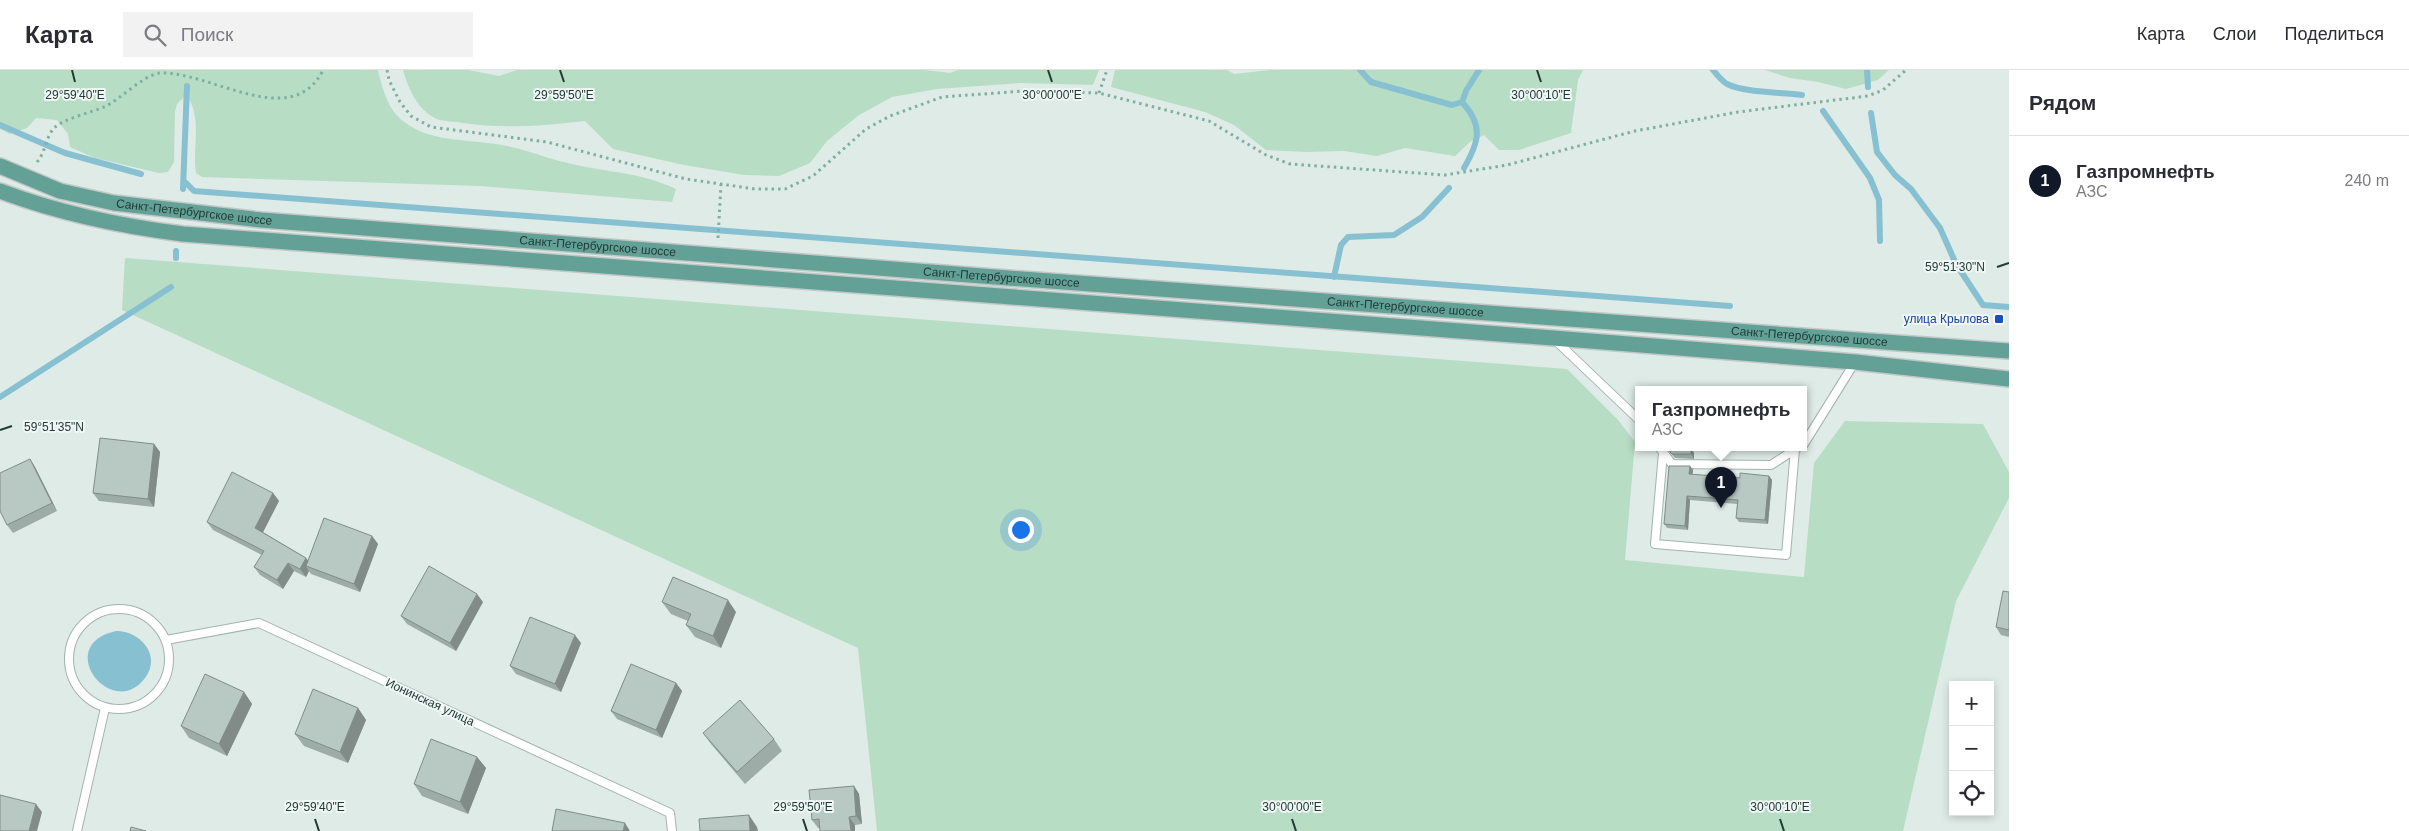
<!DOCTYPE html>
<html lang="ru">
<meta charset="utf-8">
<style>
body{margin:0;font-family:Arial,sans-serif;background:#f2f2f3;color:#2b2b33}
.controls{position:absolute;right:15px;bottom:15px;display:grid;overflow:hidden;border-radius:0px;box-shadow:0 2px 8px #0003}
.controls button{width:45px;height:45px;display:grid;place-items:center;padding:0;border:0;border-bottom:1px solid #e1e1e2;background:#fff;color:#2b2b33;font:25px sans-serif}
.you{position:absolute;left:1020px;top:459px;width:18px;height:18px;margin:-12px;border:4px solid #fff;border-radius:50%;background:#1a73e8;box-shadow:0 0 0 8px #1a73e833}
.badge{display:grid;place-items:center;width:32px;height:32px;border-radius:50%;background:#111827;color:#fff;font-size:16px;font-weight:700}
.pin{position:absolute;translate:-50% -41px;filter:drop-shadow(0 1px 2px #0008)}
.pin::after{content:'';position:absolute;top:26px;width:18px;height:15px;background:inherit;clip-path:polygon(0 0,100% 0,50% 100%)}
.popup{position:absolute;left:1635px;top:316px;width:172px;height:65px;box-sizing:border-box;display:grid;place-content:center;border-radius:0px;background:#fff;filter:drop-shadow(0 1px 4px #0005);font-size:16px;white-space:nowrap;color:#7c7c81}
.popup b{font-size:19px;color:#2b2b33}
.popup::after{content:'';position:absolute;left:50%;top:100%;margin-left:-10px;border:10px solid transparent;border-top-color:#fff}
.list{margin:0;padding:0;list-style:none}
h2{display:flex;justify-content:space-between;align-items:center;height:65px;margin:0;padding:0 20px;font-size:21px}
h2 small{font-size:16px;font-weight:400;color:#7c7c81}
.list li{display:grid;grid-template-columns:32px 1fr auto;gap:15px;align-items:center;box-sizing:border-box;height:90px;padding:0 20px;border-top:1px solid #e1e1e2}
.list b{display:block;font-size:19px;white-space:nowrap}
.list p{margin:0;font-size:16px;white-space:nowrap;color:#7c7c81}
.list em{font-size:16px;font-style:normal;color:#7c7c81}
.icon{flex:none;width:28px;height:28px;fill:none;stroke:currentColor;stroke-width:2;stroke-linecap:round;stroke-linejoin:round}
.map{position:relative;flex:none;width:2009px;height:761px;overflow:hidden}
header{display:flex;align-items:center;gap:30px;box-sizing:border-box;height:70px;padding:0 25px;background:#fff;border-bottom:1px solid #e1e1e2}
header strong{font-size:24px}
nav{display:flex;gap:28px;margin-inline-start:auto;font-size:18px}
.search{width:350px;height:45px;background:#f2f2f3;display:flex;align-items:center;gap:12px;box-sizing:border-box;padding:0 18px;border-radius:0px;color:#7c7c81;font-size:19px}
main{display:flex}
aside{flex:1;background:#fff}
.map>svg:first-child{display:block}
.green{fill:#b7ddc4}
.water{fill:#86c0d1}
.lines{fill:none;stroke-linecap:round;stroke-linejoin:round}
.stream{stroke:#86c0d1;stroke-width:6}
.service-casing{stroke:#a2b3ae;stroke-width:10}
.primary-casing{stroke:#c1c8c7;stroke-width:18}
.path{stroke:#7fafa3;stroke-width:3;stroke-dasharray:2.5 4;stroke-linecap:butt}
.service{stroke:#fff;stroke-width:8}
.primary{stroke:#63a196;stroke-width:15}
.wall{fill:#9eaca8}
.shaded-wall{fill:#818c88}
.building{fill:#b8c8c3;stroke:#818c88}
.ticks{fill:none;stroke:#203b36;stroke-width:2}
.transit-dot{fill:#1a4fb4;stroke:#f0f7f4;stroke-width:2}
.labels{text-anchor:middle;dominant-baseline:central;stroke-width:4;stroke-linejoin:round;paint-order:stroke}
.street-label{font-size:12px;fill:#203b36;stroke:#f0f7f4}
.transit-label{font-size:12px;fill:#164399;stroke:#f0f7f4;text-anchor:end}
.ticks-label{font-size:12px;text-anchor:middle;fill:#203b36;stroke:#f0f7f4;stroke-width:4;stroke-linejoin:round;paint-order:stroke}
</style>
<header>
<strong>Карта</strong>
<div class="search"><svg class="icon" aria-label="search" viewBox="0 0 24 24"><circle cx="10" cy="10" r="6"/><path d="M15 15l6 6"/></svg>Поиск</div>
<nav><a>Карта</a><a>Слои</a><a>Поделиться</a></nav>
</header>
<main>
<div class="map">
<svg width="2009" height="761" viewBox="0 0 2009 761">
<rect width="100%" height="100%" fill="#dfebe6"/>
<path class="green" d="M 0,0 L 378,0 C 382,17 388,40 403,51 C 430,73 470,69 502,75 C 525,79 546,88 568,93 C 607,103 638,101 676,119 L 672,132 L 480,116 L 202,107 L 196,103 C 192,78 203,46 186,25 L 177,34 L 175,41 L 174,92 L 168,102 L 159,103 L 95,88 L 70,77 L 68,64 L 57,50 L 36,48 L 27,58 L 10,64 L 0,59 Z
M 403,0 L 468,0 L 499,6 L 517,0 L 924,0 L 950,3 L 958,0 L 1099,0 L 1093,15 L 1021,13 L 937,19 L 892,27 L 859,45 L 827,71 L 810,93 L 779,106 L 744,105 L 684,95 L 613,79 L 585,51 C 544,56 505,59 463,53 C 455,51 444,52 437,49 C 418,41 408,18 403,0 Z
M 1115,0 L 1227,0 L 1234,4 L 1270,0 L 1583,0 L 1578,10 L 1571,63 L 1519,80 L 1499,80 L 1484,65 L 1470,72 L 1455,86 L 1405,78 L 1377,86 L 1344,81 L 1306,82 L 1266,80 L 1234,55 L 1205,42 L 1111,17 Z
M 1765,0 L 1889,0 L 1878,10 L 1846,19 L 1818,12 L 1790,8 Z
M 125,188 L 1567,299 L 1618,350 L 1635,372 L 1625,490 L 1804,507 L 1814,393 L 1845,351 L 1983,354 L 2009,402 L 2009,428 L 1956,531 L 1903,761 L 877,761 L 858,578 L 122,240 Z"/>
<path class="water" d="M 116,561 C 140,561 162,585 145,608 C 112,652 52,575 116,561 Z"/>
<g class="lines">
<path class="stream" d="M 1360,0 L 1371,12 L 1452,35 L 1462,32 L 1466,21 L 1479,0
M 1713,0 C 1717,5 1722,11 1727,14 C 1745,23 1781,22 1802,25
M 1867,0 L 1868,17
M 1462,32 C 1484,56 1479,72 1464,98
M 1823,41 L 1870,108 L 1879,130 L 1880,171
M 1871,43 L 1877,82 L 1895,105 L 1911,119 L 1940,158 L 1956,194 L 1983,235 L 2009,237
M 0,55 L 65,83 L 141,104
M 185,112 L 194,121 L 1730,236
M 183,119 L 187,16
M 176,188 L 176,181
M 1334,207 L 1341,175 L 1348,167 L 1394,165 L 1422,147 L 1449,118
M 0,327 L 171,217"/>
<defs>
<path id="service" d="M 1554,269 L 1638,349
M 1804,374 L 1855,292
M 1659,377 L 1672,394 L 1771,395 L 1797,378
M 1663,383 L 1655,474 L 1786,485 L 1795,379
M69 589a50 50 0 1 1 100 0a50 50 0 1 1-100 0Z
M 166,570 L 259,553 L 670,743 L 672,761
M 77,761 L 105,638"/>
<g id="primary">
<path id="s1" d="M 0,96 L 60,121 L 114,133 L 261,150 L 1008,208 L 2009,281"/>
<path d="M 0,121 C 61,144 119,156 183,164 L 1553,268 L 1855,292 L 2009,309"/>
</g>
</defs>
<use href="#service" class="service-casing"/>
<use href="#primary" class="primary-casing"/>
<path class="path" d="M 387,0 L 389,10 L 400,32 L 411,46 L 431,57 L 547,72 L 686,109 L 755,119 L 785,119 L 813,106 L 866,59 L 890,46 L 942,27 L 1024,21 L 1099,23 L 1209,51 L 1266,85 L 1290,94 L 1445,105 L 1507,95 L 1635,61 L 1738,42 L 1868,26 L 1883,20 L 1906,0
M 1099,23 L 1107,0
M 37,92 C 45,83 46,67 54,58 C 65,48 90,43 104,37 C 121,29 141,7 159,3 C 209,0 292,63 323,0
M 718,168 L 721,114"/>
<use href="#service" class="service"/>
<use href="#primary" class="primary"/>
</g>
<path class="wall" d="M 154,374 L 160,382 L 154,437 L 99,431 L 93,423 Z
M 1691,379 L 1694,383 L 1694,389 L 1675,388 L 1670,382 Z
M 30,389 L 35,397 L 57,441 L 13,463 L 7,455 Z
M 1690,396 L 1693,400 L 1692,405 L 1740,408 L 1769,406 L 1772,410 L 1768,454 L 1739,452 L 1736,448 L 1737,434 L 1690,430 L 1688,460 L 1667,458 L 1664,454 Z
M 273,423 L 279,431 L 263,462 L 306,488 L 308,491 L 372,466 L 378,474 L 360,522 L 311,504 L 309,501 L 306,507 L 294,501 L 283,519 L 260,505 L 254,497 L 262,485 L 213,460 L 207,452 Z
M 2009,522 L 2009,567 L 2001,565 L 1996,557 Z
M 483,532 L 456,581 L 407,554 L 401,546 Z
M 662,532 L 736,542 L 721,578 L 695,567 L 686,555 L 688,551 L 671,544 Z
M 581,573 L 561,622 L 516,604 L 510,596 Z
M 676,613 L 682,621 L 662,668 L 617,649 L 611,641 Z
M 244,622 L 252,634 L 227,686 L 189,668 L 181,656 Z
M 358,638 L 366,650 L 348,693 L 304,676 L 295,664 Z
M 703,663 L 774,669 L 782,681 L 745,714 L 711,674 Z
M 477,687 L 486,698 L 468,744 L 422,726 L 414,714 Z
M 854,716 L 859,724 L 862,754 L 855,755 L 855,761 L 820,761 L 820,758 L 818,758 L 812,750 Z"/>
<path class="shaded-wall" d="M 154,374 L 160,382 L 154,437 L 148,429 Z
M 1691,379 L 1694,383 L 1694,389 L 1691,384 Z
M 30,389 L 35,397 L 57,441 L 52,433 Z
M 1690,396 L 1693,400 L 1692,409 L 1689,404 Z
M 1769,406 L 1772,410 L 1768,454 L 1765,450 Z
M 273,423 L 279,431 L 261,466 L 255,458 Z
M 1687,426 L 1690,430 L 1688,460 L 1685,456 Z
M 372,466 L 378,474 L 360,522 L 354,514 Z
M 306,488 L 312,496 L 306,496 L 309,501 L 306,507 L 300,499 Z
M 288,493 L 294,501 L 283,519 L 277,510 Z
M 477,524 L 483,532 L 456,581 L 450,573 Z
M 728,530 L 736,542 L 721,578 L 713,566 Z
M 575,565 L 581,573 L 561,622 L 555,614 Z
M 676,613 L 682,621 L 662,668 L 656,660 Z
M 244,622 L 252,634 L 227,686 L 219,674 Z
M 358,638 L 366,650 L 348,693 L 340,682 Z
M 477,687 L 486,698 L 468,744 L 460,732 Z
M 854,716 L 859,724 L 862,754 L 856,746 Z
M 36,734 L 42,742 L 37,761 L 29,761 Z
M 749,745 L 757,757 L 758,761 L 750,761 Z
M 849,747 L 855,755 L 855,761 L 851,761 Z
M 625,753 L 630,761 L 623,761 Z"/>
<path class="building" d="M 100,368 L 154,374 L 148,429 L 93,423 Z
M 1670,377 L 1691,379 L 1691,384 L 1672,384 L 1670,382 Z
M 30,389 L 52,433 L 7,455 L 0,441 L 0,403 Z
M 1669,396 L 1690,396 L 1689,404 L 1740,408 L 1740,403 L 1769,406 L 1765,450 L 1736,448 L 1738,430 L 1687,426 L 1685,456 L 1664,454 Z
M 232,402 L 273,423 L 255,458 L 306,488 L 300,499 L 288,493 L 277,510 L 254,497 L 264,481 L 207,452 Z
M 324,448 L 372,466 L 354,514 L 306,496 Z
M 429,496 L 477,524 L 450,573 L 401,546 Z
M 673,507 L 728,530 L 713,566 L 686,555 L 691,544 L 662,532 Z
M 2003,521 L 2009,522 L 2009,560 L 1996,557 Z
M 530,547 L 575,565 L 555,614 L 510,596 Z
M 631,594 L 676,613 L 656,660 L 611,641 Z
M 205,604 L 244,622 L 219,674 L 181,656 Z
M 313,619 L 358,638 L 340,682 L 295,664 Z
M 740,630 L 774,669 L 737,702 L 703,663 Z
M 431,669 L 477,687 L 460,732 L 414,714 Z
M 854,716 L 856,746 L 849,747 L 851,761 L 820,761 L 819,749 L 812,750 L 809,720 Z
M 0,725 L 36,734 L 29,761 L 0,761 Z
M 556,739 L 625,753 L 623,761 L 552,761 Z
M 749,745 L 750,761 L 700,761 L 699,749 Z
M 131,757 L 146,761 L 130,761 Z"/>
<path class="ticks" d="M 72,0 L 75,12M 560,0 L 564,12M 1048,0 L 1052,12M 1537,0 L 1541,12M 1997,197 L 2009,193M 0,360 L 12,356M 315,749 L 319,761M 803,749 L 807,761M 1292,749 L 1296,761M 1780,749 L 1784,761"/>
<rect class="transit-dot" x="1994" y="244" width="10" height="10" rx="2.5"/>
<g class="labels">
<g class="street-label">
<text stroke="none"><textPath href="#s1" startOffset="201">Санкт-Петербургское шоссе</textPath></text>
<text stroke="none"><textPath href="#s1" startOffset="606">Санкт-Петербургское шоссе</textPath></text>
<text stroke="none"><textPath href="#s1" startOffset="1011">Санкт-Петербургское шоссе</textPath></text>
<text stroke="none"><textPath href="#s1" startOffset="1416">Санкт-Петербургское шоссе</textPath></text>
<text stroke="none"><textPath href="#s1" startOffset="1821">Санкт-Петербургское шоссе</textPath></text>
<text transform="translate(430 632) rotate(25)">Ионинская улица</text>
</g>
<g class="transit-label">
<text x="1989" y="249">улица Крылова</text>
</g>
</g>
<g class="ticks-label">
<text x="75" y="29">29°59'40"E</text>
<text x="564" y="29">29°59'50"E</text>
<text x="1052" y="29">30°00'00"E</text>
<text x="1541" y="29">30°00'10"E</text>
<text x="1955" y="201">59°51'30"N</text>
<text x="54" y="361">59°51'35"N</text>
<text x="315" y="741">29°59'40"E</text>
<text x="803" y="741">29°59'50"E</text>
<text x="1292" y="741">30°00'00"E</text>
<text x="1780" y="741">30°00'10"E</text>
</g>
</svg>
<div class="controls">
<button>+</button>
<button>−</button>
<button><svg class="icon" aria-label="locate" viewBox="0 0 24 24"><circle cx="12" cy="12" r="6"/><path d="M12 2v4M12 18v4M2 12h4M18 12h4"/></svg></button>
</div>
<div class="you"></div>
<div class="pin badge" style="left:1721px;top:438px">1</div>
<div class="popup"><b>Газпромнефть</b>АЗС</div>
</div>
<aside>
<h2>Рядом<small></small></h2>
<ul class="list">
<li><span class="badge">1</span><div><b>Газпромнефть</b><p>АЗС</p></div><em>240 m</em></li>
</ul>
</aside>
</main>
